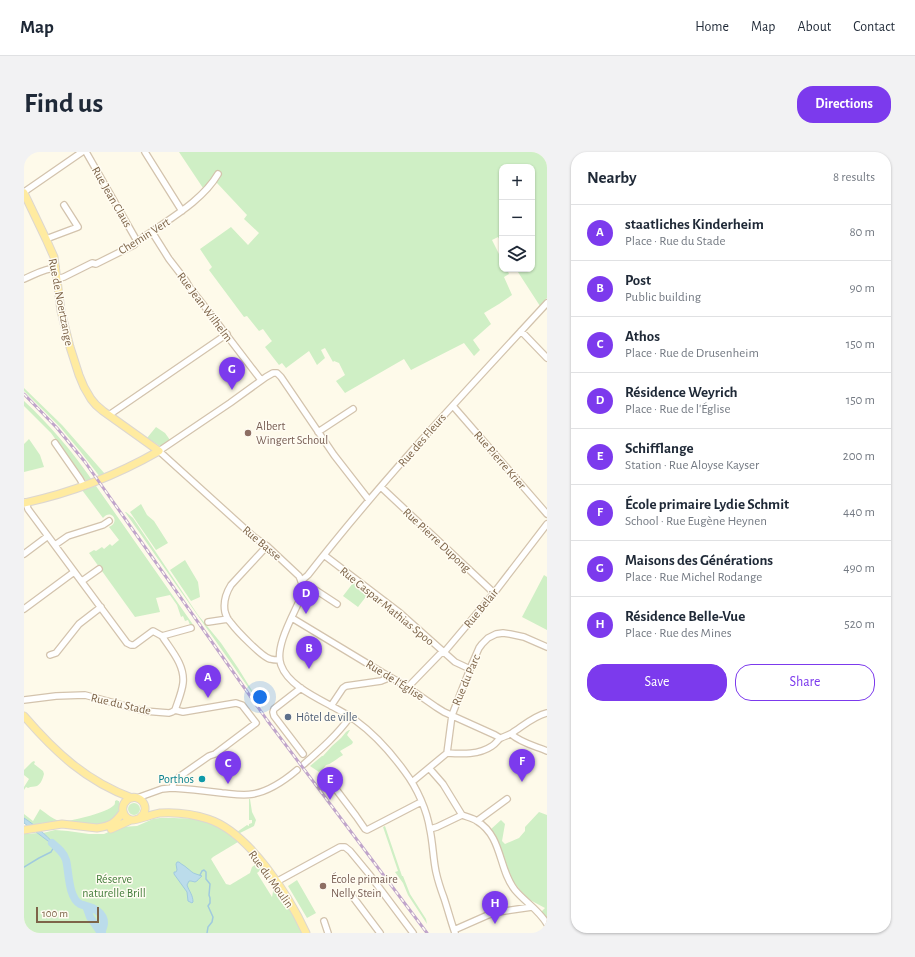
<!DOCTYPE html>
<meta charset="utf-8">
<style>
body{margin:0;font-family:"Alegreya Sans",sans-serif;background:#f2f2f3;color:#1f2937}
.controls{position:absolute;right:12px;top:12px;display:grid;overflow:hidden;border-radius:8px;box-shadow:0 1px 3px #0004}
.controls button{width:36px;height:36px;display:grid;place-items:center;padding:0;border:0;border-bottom:1px solid #e0e1e3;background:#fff;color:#1f2937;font:20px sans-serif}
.scale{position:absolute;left:12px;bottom:10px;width:63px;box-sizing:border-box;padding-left:4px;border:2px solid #7d6449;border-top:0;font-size:11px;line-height:14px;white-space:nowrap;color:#7d6449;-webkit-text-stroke:3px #fffcf2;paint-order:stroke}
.you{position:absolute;left:236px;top:545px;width:14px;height:14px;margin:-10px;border:3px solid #fff;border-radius:50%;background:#1a73e8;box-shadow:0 0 0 6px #1a73e833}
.badge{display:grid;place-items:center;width:26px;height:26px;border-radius:50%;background:#7c3aed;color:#fff;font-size:13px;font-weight:700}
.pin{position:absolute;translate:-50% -33px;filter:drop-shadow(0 1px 2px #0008)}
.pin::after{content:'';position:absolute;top:21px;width:14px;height:12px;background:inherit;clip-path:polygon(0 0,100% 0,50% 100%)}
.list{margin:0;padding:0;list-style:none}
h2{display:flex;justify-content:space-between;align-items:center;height:52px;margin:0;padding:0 16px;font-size:17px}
h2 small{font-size:13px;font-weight:400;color:#747a83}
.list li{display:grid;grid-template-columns:26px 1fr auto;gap:12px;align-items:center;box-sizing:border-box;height:56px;padding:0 16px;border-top:1px solid #e0e1e3}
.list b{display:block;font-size:15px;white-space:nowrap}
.list p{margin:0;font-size:13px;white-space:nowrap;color:#747a83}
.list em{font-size:13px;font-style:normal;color:#747a83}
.actions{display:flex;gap:8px;padding:12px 16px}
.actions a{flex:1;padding:9px 0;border:1px solid #7c3aed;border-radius:16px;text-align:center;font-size:14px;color:#7c3aed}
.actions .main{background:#7c3aed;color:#fff}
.icon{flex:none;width:22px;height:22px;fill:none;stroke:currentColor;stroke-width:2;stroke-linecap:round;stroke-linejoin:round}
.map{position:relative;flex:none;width:523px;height:781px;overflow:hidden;border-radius:16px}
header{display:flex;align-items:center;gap:24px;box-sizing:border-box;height:56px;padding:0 20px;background:#fff;border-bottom:1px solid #e0e1e3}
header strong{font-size:19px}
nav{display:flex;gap:22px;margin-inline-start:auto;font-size:14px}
.intro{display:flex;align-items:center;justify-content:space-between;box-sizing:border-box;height:96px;padding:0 24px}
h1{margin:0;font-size:28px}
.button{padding:10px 18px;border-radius:16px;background:#7c3aed;color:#fff;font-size:14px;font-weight:700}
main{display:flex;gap:24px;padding:0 24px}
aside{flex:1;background:#fff;border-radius:16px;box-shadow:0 1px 3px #0004}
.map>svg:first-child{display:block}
.green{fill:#cfefc5}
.water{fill:#bbdceb;stroke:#a0cade}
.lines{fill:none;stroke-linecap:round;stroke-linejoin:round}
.stream{stroke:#a0cade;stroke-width:1.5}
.river{stroke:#bbdceb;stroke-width:8}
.minor-casing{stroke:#d3c3ad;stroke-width:8}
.major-casing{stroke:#ddd7d0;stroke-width:9}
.minor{stroke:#fff;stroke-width:5.5}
.major{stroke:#ffeba0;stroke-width:7}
.rail-casing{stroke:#c0a5cb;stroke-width:3}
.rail{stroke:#fffcf2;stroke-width:1.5;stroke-dasharray:4.5;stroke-linecap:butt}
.education-dot{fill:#8d6e63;stroke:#fffcf2;stroke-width:1.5}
.service-dot{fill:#5c6f8a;stroke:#fffcf2;stroke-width:1.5}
.culture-dot{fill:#0f9aa8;stroke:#fffcf2;stroke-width:1.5}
.labels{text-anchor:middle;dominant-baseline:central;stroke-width:3;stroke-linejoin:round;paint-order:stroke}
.street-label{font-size:12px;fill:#7d6449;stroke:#fffcf2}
.education-label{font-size:12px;fill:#785e54;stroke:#fffcf2;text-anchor:start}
.service-label{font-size:12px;fill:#4e5e75;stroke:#fffcf2;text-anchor:start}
.culture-label{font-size:12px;fill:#0d838f;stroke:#fffcf2;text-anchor:end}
.park-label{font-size:12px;fill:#457e3c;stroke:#fffcf2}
</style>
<header>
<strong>Map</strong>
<nav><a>Home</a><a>Map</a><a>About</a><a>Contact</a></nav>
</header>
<div class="intro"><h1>Find us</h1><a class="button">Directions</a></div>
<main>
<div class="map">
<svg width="523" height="781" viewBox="0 0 523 781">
<rect width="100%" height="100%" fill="#fefaea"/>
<path class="green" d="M 155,0 L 523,0 L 523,146 L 516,154 L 492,117 L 508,117 L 508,15 L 478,15 L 478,91 L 474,85 L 468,88 L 478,108 L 478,117 L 483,117 L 485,122 L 480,125 L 488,143 L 475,152 L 460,161 L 467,172 L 449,188 L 456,198 L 450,204 L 440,191 L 387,218 L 380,207 L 321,241 L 312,229 L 321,223 L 315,211 L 310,209 L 309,210 L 301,196 L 297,198 L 301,206 L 293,213 L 285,199 L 262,216 L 258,211 L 255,213 L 241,195 L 248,189 L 247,188 L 239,177 L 235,179 L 223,164 L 220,165 L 185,118 L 188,115 L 176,97 L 207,75 L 224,93 L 235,81 L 220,67 L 223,63 L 193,31 L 190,29 L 181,39 Z
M 0,236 L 38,273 L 81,322 L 76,325 L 56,299 L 36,275 L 0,239 Z
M 0,249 C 26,273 48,299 68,328 L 62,329 L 27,281 L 0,254 Z
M 132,275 L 141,281 L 146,288 L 136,294 L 123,286 Z
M 5,287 L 16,303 L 20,315 L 0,320 L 0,292 Z
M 72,334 L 170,474 L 166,473 L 164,468 L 161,469 L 159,464 L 157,465 L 153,453 L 146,443 L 132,446 L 136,460 L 111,465 L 65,401 L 70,398 L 72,399 L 78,395 L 80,397 L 86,392 L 88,394 L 95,388 L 85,375 C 97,370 87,356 79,366 L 58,338 Z
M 117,352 L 123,363 L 130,369 L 144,391 L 132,398 L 106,360 Z
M 101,360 L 102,360 L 109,366 L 174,463 L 197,491 L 214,516 L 240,558 Z
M 161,408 L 174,430 L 176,445 L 167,449 L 146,418 Z
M 520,423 L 523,425 L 523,478 L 498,465 Z
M 329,431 L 344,442 L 334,455 L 319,444 Z
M 325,578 L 326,578 L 323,583 L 329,590 L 328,592 L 316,599 L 319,603 C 313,606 308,612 302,613 L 299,617 L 295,620 L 286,614 L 298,604 L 299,604 L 308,594 L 317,586 L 322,580 Z
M 10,609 L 11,610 L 10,612 L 19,619 L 20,622 C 19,626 17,632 13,634 C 10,635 7,634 4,636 L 2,635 L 0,638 L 0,635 L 5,627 L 0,623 L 0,618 L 8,610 Z
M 225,647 L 226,647 L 228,660 L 232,668 L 230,674 L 216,681 L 213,680 L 223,673 L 225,674 L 225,672 L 228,671 L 228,668 L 225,668 Z
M 93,648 L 94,649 L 95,649 L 96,654 L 93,665 L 78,674 L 37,669 L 10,673 L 0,666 L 0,662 L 9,669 L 16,657 C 22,661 30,669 38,669 C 46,670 84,660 89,654 C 91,653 91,651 91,649 Z
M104 657a6 6 0 1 1 12 0a6 6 0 1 1-12 0Z
M 515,660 L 523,663 L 523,766 L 520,763 L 519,764 L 517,760 L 521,756 L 506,748 L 496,738 L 489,729 L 485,720 L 474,688 L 466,678 L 477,668 L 481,672 L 478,689 L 481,692 L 495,686 L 501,679 L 501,675 Z
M 136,666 C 148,666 162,666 173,667 C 188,669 203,680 214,690 L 189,705 L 187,707 L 202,732 L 206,733 L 226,721 L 228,715 L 234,711 L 238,717 L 233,721 L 248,745 L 249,740 L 249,732 L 267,759 L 278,781 L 0,781 L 0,681 L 4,680 L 4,682 L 13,681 L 34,696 L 19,681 L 31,678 L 44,679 L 65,682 L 80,682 L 96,675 L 113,674 L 129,667 Z
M 361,674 L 378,724 L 379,724 L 386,742 L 402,767 L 403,772 L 384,743 L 379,731 L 371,720 L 374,719 L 359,675 Z
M 273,728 L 292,761 L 283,766 L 264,734 Z"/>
<path class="water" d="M 0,666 C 14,675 25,686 36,698 L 0,671 Z
M 153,710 L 155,710 C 158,713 160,713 163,716 C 166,718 168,721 172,722 C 174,723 176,723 178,724 C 175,726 174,729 171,730 L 167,729 L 165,729 L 163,733 C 165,739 169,743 169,750 L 168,751 L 164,749 L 163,740 L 150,722 L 150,720 L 152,720 L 153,718 L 152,712 Z"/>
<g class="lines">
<path class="stream" d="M 0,715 L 15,706 L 27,700 L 31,693
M 176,723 L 178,719 L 180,718 L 182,720 L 182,727 L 186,732 L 185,743 L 186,746 L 186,751 L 184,754 L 189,765 L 188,770 L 184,775 L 183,781"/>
<path class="river" d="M 28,691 C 34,696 40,701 42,708 C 45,719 44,745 56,752 C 58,753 60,753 62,754 L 66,765 L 77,781
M 62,754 C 70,756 80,761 80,771 C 80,774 78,777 78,780"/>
<defs>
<path id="minor" d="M 62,0 L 113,89
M 121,0 L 158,59
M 0,40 L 58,0
M 128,80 L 145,107 L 162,129 L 166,136 L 185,160 L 237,228
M 22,87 L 54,75 L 40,53
M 0,127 C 10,123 21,116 32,116
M 33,127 L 40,125 L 68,111 L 72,112 L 110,93 C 115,87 123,83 130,78 C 152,63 180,46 194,22
M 497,179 L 523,206
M 429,254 L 523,362
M 85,263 L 203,182
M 294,280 L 329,257
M 31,291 L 56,327 L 60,334
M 357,335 L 470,441
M 345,348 L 310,303 L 257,225 L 253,221 L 249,221 L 242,225 L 206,251 L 135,299 L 230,385 L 243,394 L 275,424 C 279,431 279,437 277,445 C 270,462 250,495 257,513 C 266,539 310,552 331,568 C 349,581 368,602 381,620 C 393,636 403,658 406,678 C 409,692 409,706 412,720 C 414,729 417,738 420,746 C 424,758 427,770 431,781
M 2,350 L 4,357 L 103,491 L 107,493 L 110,493 L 129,479 L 138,484
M 31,393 L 44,384 L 79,373 L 85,369
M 243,394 L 207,433 C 202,441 199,450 201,460 C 202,464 204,468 207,471 C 213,479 238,505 246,507 C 249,508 252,508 255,508
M 0,402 L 24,384
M 300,403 L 376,461 L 431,510 L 446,517
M 58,429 L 75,417
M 277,429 L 284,423 C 358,328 441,240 523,151
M 279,434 L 284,433 L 313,452
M 0,457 L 50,420
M 268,466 L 364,524 L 379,532 L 412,555 L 420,560 L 471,583 L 476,586
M 184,470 L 204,467
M 26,503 L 32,501 L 55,472 L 77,455
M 384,535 L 416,502 L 422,498 L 470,441 L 523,372
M 277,536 L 250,557 L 249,560 L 250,564 L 279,602
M 0,548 L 32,544 L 61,543 L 120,559 L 145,561 L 148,560 L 151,558 L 159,560 L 212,551 L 218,553 L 232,571 L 191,602 L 185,604 L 152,627 L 150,630 L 148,636
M 307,554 L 319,536 L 322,534 L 357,529 L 362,527 L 364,524
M 151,558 C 154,549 158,540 159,531 C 161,513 147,498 138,484 L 167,476
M 487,582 C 497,591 511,594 523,599
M 423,601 L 428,563 L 448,512 L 455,496 L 458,492 L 464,486 L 472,482 L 479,481 L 486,482 L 500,485 L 523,495
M 280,612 C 297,597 313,583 326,565
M 405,616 L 419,632 L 438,663
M 305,623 L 305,628 L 332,664 L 341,677 L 343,678 L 397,650
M 388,630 L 423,601 C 438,602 455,603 468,594 C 472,592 474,587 477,586 C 481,584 485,583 488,581 C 499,574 510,564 523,561
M 113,646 L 138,637 L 148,636 C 165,637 182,639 198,641 C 209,642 219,644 229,642 C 246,639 260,629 273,618
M 453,669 L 483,647
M 406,677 L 413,675 L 438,663 C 443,665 449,666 453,669 C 479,685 474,717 491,738 C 501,750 515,758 523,772
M 252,730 L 316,695 L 321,695 L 326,699 L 345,722 L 389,781
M 329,745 L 356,781
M 300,769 L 304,781
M 430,778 L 464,763 L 474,760 L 508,755"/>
<path id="major" d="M 0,41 L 22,87 L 30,105 L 37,159 L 46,195 L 55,223 L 60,235 L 67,247 L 72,253 L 79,259 L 135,299 C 93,323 47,341 0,351
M 0,564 C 31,600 62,629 108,646
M 116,666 C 129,655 114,639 103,648 C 96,654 98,665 107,668 C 112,669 128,662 136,661 C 152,660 169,662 184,667 C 225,680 265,744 282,781
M 87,677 L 107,668
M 0,678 L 38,672 L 73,676 C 87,674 91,671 99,660"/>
</defs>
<use href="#minor" class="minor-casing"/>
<use href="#major" class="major-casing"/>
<use href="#minor" class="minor"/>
<use href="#major" class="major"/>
<defs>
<path id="rail" d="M 0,242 L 33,276 L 61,310 L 243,568 L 403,781"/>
</defs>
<use href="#rail" class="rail-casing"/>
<use href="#rail" class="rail"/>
</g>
<g class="education-dot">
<circle cx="224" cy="281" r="4"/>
<circle cx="299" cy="734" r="4"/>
</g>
<circle class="service-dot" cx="264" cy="565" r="4"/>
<circle class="culture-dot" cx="178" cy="627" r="4"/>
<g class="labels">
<g class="street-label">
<text transform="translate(88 45) rotate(60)">Rue Jean Claus</text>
<text transform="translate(120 84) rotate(-32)">Chemin Vert</text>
<text transform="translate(37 150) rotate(79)">Rue de Noertzange</text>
<text transform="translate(181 155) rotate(53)">Rue Jean Wilhelm</text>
<text transform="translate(398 288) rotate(-49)">Rue des Fleurs</text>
<text transform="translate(476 308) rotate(49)">Rue Pierre Krier</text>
<text transform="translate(413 388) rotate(43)">Rue Pierre Dupong</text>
<text transform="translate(238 391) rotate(40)">Rue Basse</text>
<text transform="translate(363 454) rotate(39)">Rue Caspar Mathias Spoo</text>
<text transform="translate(457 456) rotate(-51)">Rue Belair</text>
<text transform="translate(371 528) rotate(32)">Rue de l'Église</text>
<text transform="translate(442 528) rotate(-67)">Rue du Parc</text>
<text transform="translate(97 552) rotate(13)">Rue du Stade</text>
<text transform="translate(247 727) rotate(54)">Rue du Moulin</text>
</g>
<g class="education-label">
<text x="232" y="274">Albert<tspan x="232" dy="14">Wingert Schoul</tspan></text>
<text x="307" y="727">École primaire<tspan x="307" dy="14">Nelly Stein</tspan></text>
</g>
<g class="service-label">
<text x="272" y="565">Hôtel de ville</text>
</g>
<g class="culture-label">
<text x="170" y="627">Porthos</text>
</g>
<g class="park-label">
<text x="90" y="727">Réserve<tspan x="90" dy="14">naturelle Brill</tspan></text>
</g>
</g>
</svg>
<div class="controls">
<button>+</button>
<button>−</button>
<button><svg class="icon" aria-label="layers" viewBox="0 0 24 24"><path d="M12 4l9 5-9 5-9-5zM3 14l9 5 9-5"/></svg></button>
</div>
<div class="scale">100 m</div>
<div class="you"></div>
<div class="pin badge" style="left:184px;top:546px">A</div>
<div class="pin badge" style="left:285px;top:517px">B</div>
<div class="pin badge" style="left:204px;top:632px">C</div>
<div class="pin badge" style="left:282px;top:462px">D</div>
<div class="pin badge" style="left:306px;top:648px">E</div>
<div class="pin badge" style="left:498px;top:630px">F</div>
<div class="pin badge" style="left:208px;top:238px">G</div>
<div class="pin badge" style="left:471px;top:772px">H</div>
</div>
<aside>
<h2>Nearby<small>8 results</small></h2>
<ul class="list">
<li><span class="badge">A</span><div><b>staatliches Kinderheim</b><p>Place · Rue du Stade</p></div><em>80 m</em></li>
<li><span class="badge">B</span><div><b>Post</b><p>Public building</p></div><em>90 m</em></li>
<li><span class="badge">C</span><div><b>Athos</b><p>Place · Rue de Drusenheim</p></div><em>150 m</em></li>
<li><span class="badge">D</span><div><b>Résidence Weyrich</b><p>Place · Rue de l'Église</p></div><em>150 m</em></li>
<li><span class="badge">E</span><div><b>Schifflange</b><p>Station · Rue Aloyse Kayser</p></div><em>200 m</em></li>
<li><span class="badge">F</span><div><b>École primaire Lydie Schmit</b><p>School · Rue Eugène Heynen</p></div><em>440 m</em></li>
<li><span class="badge">G</span><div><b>Maisons des Générations</b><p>Place · Rue Michel Rodange</p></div><em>490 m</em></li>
<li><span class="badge">H</span><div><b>Résidence Belle-Vue</b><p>Place · Rue des Mines</p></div><em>520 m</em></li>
</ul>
<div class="actions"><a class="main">Save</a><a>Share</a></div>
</aside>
</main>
